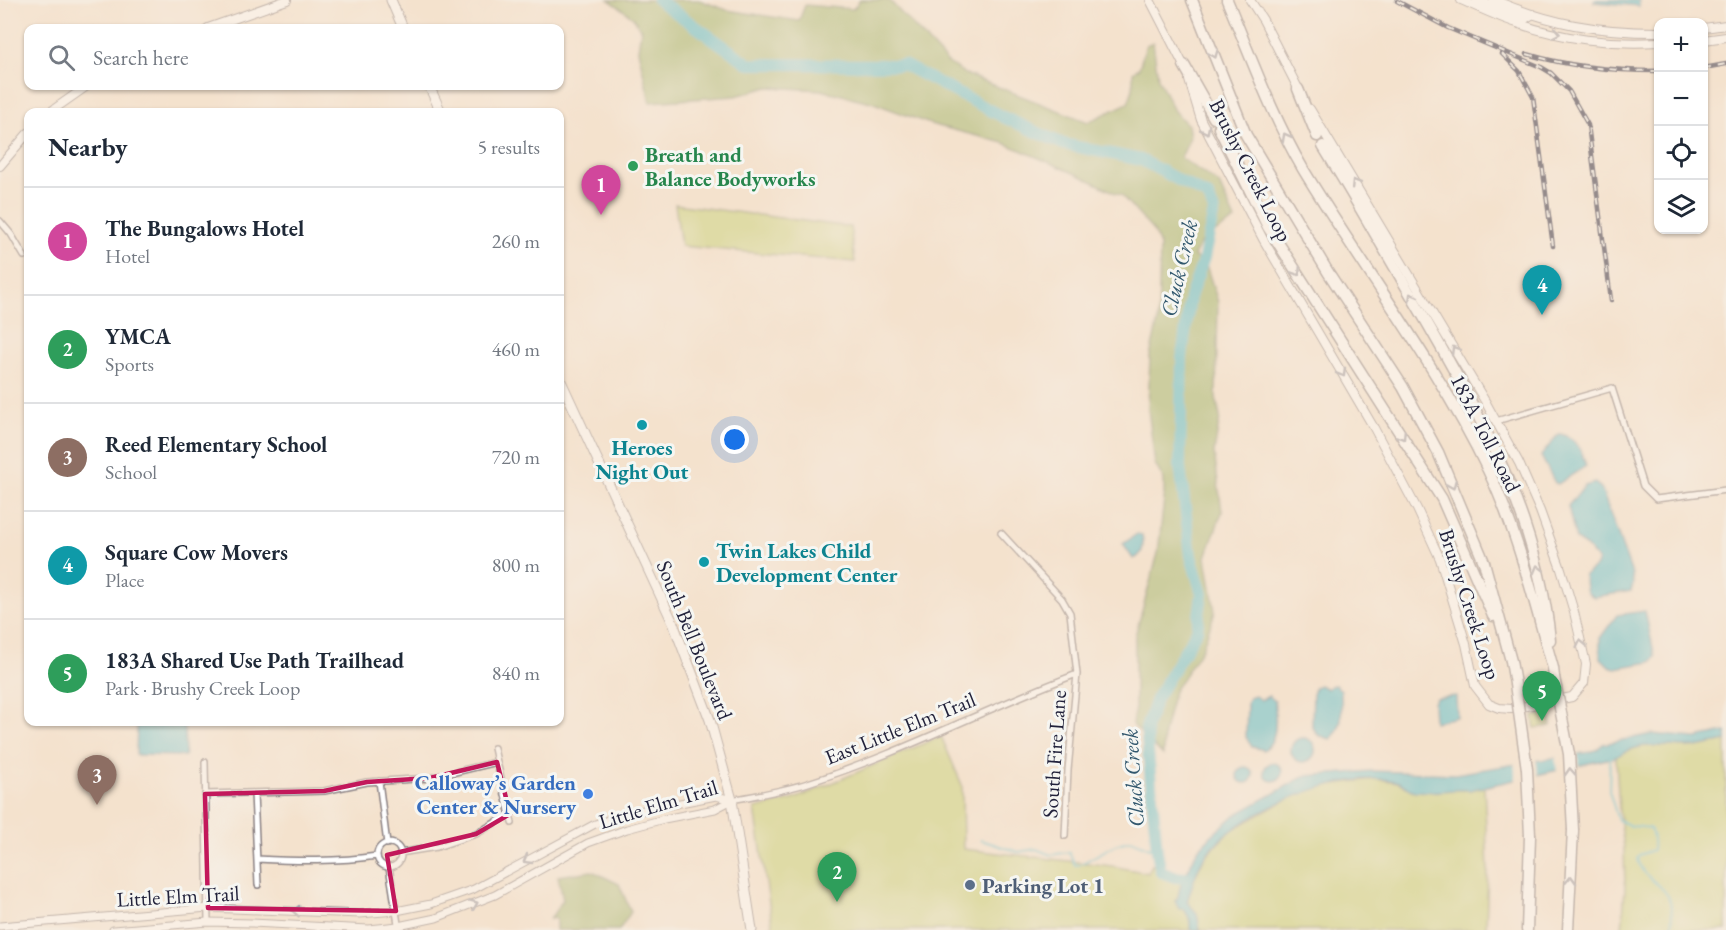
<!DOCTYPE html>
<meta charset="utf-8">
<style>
body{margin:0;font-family:"EB Garamond",serif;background:#f2f2f3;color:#1f2937}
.controls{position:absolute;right:18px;top:18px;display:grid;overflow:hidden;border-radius:12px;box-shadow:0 2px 4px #0004}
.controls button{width:54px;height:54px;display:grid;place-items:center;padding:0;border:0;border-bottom:2px solid #e0e1e3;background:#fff;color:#1f2937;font:30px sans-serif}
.you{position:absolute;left:735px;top:440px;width:21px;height:21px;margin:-15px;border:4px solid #fff;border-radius:50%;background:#1a73e8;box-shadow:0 0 0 9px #1a73e833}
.badge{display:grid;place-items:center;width:39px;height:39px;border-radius:50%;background:#1f6fb2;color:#fff;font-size:20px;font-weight:700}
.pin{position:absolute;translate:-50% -50px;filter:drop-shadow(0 2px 3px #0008)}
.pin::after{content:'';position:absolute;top:32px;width:21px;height:18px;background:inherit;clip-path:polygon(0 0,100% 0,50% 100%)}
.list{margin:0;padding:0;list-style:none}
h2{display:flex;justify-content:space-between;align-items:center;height:78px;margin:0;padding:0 24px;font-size:26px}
h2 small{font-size:20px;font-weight:400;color:#747a83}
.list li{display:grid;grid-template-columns:39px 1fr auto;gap:18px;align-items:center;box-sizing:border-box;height:108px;padding:0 24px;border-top:2px solid #e0e1e3}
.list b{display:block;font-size:22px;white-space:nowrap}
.list p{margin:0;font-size:20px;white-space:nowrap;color:#747a83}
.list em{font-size:20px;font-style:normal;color:#747a83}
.icon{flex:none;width:33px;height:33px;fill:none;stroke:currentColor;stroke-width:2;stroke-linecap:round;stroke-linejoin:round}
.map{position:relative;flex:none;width:1726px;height:930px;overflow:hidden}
.search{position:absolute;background:#fff;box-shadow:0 2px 4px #0004;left:24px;top:24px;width:540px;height:66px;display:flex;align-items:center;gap:15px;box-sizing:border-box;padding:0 21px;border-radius:12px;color:#747a83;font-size:22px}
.panel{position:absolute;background:#fff;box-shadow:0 2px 4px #0004;left:24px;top:108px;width:540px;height:618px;border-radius:12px}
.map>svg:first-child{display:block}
.green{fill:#c5d274;stroke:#747a58;stroke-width:1.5}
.forest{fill:#9cb466;stroke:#5f6b50;stroke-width:1.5}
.water{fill:#50bccc;stroke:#396f84;stroke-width:1.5}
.pier{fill:#f4e2cd}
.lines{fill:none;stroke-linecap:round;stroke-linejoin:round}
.stream{stroke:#50bccc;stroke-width:2}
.river{stroke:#50bccc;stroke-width:12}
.minor-casing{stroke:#8b8284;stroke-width:8}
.tertiary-casing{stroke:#8b8284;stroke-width:9}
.secondary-casing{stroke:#8b8284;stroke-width:10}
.primary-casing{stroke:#8b8284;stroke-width:11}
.motorway-casing{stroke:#8b8284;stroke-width:13}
.minor{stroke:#fff;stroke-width:5}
.tertiary{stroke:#fff;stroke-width:7}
.secondary{stroke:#fff;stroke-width:8}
.primary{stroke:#fff;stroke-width:9}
.motorway{stroke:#fff;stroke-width:10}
.rail-casing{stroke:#22223b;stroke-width:4.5}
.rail{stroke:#f6f6f2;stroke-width:2;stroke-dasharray:7;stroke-linecap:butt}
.motorway-bridge-casing{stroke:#8b8284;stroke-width:13;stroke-linecap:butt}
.motorway-bridge{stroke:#fff;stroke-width:10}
.oneway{stroke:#9c9ca7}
.marked{fill:none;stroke:#c2185b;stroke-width:4.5;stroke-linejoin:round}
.leisure-dot{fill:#2e9e5b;stroke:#f6f6f2;stroke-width:2}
.culture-dot{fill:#0f9aa8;stroke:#f6f6f2;stroke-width:2}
.shop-dot{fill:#3f7fe0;stroke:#f6f6f2;stroke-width:2}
.service-dot{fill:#5c6f8a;stroke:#f6f6f2;stroke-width:2}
.labels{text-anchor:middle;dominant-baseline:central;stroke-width:6;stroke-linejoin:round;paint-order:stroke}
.leisure-label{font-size:21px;font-weight:bold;fill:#27864d;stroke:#f6f6f2;text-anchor:start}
.street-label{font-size:21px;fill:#22223b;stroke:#f6f6f2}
.culture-label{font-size:21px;font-weight:bold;fill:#0d838f;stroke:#f6f6f2}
.shop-label{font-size:21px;font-weight:bold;fill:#366cbe;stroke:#f6f6f2;text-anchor:end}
.service-label{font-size:21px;font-weight:bold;fill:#4e5e75;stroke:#f6f6f2;text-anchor:start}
.water-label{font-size:22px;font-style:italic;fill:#32586e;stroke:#f6f6f2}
</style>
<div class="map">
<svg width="1726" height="930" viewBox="0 0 1726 930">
<rect width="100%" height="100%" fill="#f6f6f2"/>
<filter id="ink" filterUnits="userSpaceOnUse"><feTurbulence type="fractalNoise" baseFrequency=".0167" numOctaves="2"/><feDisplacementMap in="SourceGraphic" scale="12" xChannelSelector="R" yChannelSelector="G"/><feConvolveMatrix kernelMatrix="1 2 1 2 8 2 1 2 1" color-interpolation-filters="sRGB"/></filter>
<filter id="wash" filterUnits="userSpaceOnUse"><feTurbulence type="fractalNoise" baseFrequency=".008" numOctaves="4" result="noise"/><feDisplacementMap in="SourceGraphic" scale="24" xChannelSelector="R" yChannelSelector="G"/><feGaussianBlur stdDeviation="1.35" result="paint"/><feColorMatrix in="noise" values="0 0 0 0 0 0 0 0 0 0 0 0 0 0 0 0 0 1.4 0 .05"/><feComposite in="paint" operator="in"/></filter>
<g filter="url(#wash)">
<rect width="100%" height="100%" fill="#f4e2cd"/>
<path class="green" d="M 675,204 L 850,227 L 855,262 L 681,246 Z
M 1549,714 L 1551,726 L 1535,728 L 1533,716 Z
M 941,736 L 962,785 L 963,849 L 1112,866 L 1148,873 L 1152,865 L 1186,875 L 1197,873 L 1204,858 L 1230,831 L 1291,797 L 1324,785 L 1376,779 L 1398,782 L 1412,790 L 1433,792 L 1451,789 L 1470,790 L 1484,786 L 1488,869 L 1486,930 L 773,930 L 755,809 L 795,799 Z
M 1726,741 L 1726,930 L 1622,930 L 1625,888 L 1624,847 L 1619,811 L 1616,757 C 1642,739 1665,748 1694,747 C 1704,746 1716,743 1726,741 Z"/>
<path class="forest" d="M 609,0 L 699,0 L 727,10 L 799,21 L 805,5 L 853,9 L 860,0 L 889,0 L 947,62 L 965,74 L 1088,122 L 1128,103 L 1133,89 L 1133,72 L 1139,68 L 1146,45 L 1153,42 L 1158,78 L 1174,111 L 1188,125 L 1190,137 L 1181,158 L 1219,184 L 1235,220 L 1202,241 L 1194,256 L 1207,268 L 1218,302 L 1216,397 L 1220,417 L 1214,452 L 1222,512 L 1206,557 L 1215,612 L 1202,649 L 1174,691 L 1164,732 L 1163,755 L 1132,724 L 1135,708 L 1135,636 L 1158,553 L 1164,499 L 1164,480 L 1155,464 L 1148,409 L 1150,356 L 1158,321 L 1160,246 L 1154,232 L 1122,196 L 1083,177 L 1004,143 L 930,124 L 871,102 L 821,90 L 768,87 L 736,96 L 650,102 L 638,50 L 641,29 L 633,17 Z
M 592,871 L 619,884 L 631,912 L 619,930 L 556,930 L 556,918 L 550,919 L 563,900 L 558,876 Z"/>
<path class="water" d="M 1594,0 L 1639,0 L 1639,6 L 1594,2 Z
M 1561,434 C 1577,438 1582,452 1586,466 L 1558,484 L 1555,483 L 1541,456 L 1556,437 Z
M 1595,483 L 1601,488 L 1632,574 L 1633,584 L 1631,591 L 1594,597 L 1587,593 L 1584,576 L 1596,566 L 1598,560 L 1587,547 L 1576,540 L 1568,506 L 1585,486 Z
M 1137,534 L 1142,535 C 1144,545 1144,556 1133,559 L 1123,544 Z
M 1645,611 L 1655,657 L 1651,662 L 1615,668 L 1609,666 L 1600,657 L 1600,638 L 1617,615 Z
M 1320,685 L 1327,689 L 1330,686 L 1335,685 L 1341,690 C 1341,706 1345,729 1330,739 L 1318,735 L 1312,726 L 1313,691 L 1315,687 Z
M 1255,696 L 1261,700 L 1269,696 L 1275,701 C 1275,717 1279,740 1264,750 L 1252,747 L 1246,737 L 1247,702 L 1249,698 Z
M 1456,696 L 1457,717 L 1434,722 L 1433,703 L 1436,698 Z
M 137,722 L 184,722 L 185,756 L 136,755 Z
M 1726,732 L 1726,741 C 1716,743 1704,746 1694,747 C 1665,748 1642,739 1616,757 L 1470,790 C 1451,789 1433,793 1415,791 C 1409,790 1405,785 1399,782 C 1393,780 1383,779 1376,779 C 1326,777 1231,816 1203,859 C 1195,873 1192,887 1187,902 L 1197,913 L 1200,930 L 1190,930 L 1190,919 L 1184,909 L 1179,909 L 1175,901 L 1178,897 L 1180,887 L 1197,851 L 1211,836 L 1235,815 L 1305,776 L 1372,771 L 1455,774 L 1590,752 L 1596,750 L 1603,744 L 1652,734 L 1696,738 Z
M1291 750a12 12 0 1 1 24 0a12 12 0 1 1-24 0Z
M1264 772a9 9 0 1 1 18 0a9 9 0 1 1-18 0Z
M1237 775a8 8 0 1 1 16 0a8 8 0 1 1-16 0Z"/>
<path class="pier" d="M 1577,751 L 1579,767 L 1557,772 L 1555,755 Z
M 1536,758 L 1538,776 L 1516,781 L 1514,761 Z"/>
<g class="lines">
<path class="stream" d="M 1610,757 L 1609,791 L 1618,820 L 1631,826 L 1650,828 C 1653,835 1654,841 1653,850 L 1639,855 L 1637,859 C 1642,878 1660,882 1668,896 C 1673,905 1672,920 1671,930
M 981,840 L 1018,852 L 1036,849 L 1051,855 L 1069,852 L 1075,865 L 1079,865 L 1115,845 L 1131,840 L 1157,851"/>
<path class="river" d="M 658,0 L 749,64 L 904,65 L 1003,117 L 1063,144 L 1141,160 L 1208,196 L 1214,211 L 1204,258 L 1190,297 L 1182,358 L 1180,466 L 1191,556 L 1202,594 L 1197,630 L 1156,699 L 1146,728 L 1157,851 L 1161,872 L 1174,877 L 1185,878"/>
</g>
</g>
<g filter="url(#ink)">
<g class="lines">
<defs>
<path id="minor" d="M 0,221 L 11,234 L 24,256
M 1496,421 L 1612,388 L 1643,486 L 1656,499 L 1726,490
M 1001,533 L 1062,599 L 1070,613 L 1077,674 L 1068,770 L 1065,836
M 205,762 L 208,922
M 497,762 L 512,823
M 379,781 L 387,844
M 254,793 L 258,885
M 205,794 L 324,791 L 367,782 L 430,778 L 497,762 L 494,748
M 732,800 C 757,795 783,791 808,783 C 900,754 986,708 1077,674
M377 855a12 12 0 1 1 24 0a12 12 0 1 1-24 0Z
M 400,853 L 437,847 L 476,834 L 510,814
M 257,859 C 297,861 337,862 377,856
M 389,867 L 399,930"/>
<path id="tertiary" d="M 0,926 L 208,908 L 360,914 L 396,911 L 431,904 L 474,889 L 595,824 L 634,812 L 716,796 L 732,800
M 113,930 L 208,922 L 252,923 L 369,929 L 398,926 L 436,918 L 495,895 L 588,843 L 627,829 L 664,819 L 715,809 L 732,800"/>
<path id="secondary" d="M 1150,0 L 1185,68
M 1250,0 L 1263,20 L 1301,94
M 1461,0 C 1480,8 1498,17 1517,23 C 1561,39 1612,45 1658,42
M 1477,0 L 1525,19 L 1533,14
M 1494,0 C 1551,24 1597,32 1658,32
M 208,28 L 287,0
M 1704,28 L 1726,25
M 1704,40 L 1726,37
M 1189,80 L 1201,120 L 1263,239 L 1374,428 L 1417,509 L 1440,559 L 1466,644 L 1475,686 L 1489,704 L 1499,708 L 1511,709 L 1572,697 L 1584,683 L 1586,664 L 1574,612 L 1561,569 L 1540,511 L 1519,463 L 1485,401 L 1310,109
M 50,112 L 87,86
M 0,166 L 28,133"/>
<path id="primary" d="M 391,0 L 403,28
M 429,86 L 441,112
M 560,379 L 673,623 L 710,720 L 732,800 L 752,930"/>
<path id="motorway" d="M 1192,0 L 1246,135 L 1328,272 L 1403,387 L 1438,452 L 1484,562 L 1511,661 L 1515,684
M 1227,0 C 1251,57 1272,116 1303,169 C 1364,270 1437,364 1488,470 C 1518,533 1534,601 1553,668 L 1554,677
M 1184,65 L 1214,118
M 1298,89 L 1317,136
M 1219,128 L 1268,227 L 1442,499 L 1493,616
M 1323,146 C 1357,201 1389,258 1422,314 C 1482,418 1538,519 1550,640
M 1527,930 L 1530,836
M 1568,930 L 1573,830"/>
</defs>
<use href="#minor" class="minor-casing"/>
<use href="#tertiary" class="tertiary-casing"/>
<use href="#secondary" class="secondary-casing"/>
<use href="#primary" class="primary-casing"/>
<use href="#motorway" class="motorway-casing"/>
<use href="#minor" class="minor"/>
<use href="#tertiary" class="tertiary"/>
<use href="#secondary" class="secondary"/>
<use href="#primary" class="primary"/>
<use href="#motorway" class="motorway"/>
<defs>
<path id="rail" d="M 1397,1 L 1448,28 L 1541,67 L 1551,73 L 1569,91 L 1588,125 L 1611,300
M 1502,54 L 1519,71 L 1533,97 L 1553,246
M 1527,54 C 1570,67 1614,71 1658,71
M 1704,68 L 1726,64"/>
</defs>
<use href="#rail" class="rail-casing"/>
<use href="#rail" class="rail"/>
<defs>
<path id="motorway-bridge" d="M 1554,677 L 1569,754 L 1573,830
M 1515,684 L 1527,769 L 1530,836"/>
</defs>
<use href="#motorway-bridge" class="motorway-bridge-casing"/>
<use href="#motorway-bridge" class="motorway-bridge"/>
</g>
<defs><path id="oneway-chevron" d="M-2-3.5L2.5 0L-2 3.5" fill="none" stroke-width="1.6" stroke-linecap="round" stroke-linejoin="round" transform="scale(1.5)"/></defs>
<g class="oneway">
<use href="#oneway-chevron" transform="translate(1556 33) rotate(11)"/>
<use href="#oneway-chevron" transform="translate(1214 54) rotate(68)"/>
<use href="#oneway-chevron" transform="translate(1206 130) rotate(63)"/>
<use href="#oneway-chevron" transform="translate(1286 137) rotate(-119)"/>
<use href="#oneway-chevron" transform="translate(1355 183) rotate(-122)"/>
<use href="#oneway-chevron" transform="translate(1297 272) rotate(57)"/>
<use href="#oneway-chevron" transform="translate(1412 297) rotate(-120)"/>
<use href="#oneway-chevron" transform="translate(1455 350) rotate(-121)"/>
<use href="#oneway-chevron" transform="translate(1342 373) rotate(60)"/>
<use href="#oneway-chevron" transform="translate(1402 436) rotate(57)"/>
<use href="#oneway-chevron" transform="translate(1452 485) rotate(67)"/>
<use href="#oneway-chevron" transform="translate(1538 569) rotate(-105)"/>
<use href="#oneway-chevron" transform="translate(1581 644) rotate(-103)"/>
<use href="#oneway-chevron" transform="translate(1570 772) rotate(-93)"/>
<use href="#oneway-chevron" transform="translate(527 860) rotate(150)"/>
<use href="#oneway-chevron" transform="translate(1571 880) rotate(-88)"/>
<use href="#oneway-chevron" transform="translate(474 904) rotate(-22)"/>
<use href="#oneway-chevron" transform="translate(296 911) rotate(-177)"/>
</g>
</g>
<path d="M0 0H1726V930H0ZM 497,762 L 510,814 L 476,834 L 387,855 L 396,911 L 208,908 L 205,794 L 324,791 L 367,782 L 430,778 Z" fill="#f4e2cd" fill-opacity=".55" fill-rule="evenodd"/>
<path class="marked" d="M 497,762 L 510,814 L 476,834 L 387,855 L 396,911 L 208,908 L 205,794 L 324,791 L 367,782 L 430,778 Z"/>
<circle class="leisure-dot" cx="633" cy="166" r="6"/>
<g class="culture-dot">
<circle cx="642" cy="425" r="6"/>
<circle cx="704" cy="562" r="6"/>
</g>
<circle class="shop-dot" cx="588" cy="794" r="6"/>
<circle class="service-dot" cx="970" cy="885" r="6"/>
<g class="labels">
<g class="leisure-label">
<text x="645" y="154">Breath and<tspan x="645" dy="24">Balance Bodyworks</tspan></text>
</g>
<g class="street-label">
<text transform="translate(1251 170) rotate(63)">Brushy Creek Loop</text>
<text transform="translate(1486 433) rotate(63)">183A Toll Road</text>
<text transform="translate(1470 604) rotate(72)">Brushy Creek Loop</text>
<text transform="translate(695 640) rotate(68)">South Bell Boulevard</text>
<text transform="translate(900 728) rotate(-22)">East Little Elm Trail</text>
<text transform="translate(1054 754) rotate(-86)">South Fire Lane</text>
<text transform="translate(658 804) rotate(-17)">Little Elm Trail</text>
<text transform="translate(178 896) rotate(-3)">Little Elm Trail</text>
</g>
<g class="culture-label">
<text x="642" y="447">Heroes<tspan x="642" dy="24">Night Out</tspan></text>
<text x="716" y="550" text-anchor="start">Twin Lakes Child<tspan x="716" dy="24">Development Center</tspan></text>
</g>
<g class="shop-label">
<text x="576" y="782">Calloway’s Garden<tspan x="576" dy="24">Center &amp; Nursery</tspan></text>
</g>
<g class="service-label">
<text x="982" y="885">Parking Lot 1</text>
</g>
<g class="water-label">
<text transform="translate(1179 268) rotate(-77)">Cluck Creek</text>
<text transform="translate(1133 778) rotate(-94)">Cluck Creek</text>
</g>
</g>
</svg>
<div class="controls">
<button>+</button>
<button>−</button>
<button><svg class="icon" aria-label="locate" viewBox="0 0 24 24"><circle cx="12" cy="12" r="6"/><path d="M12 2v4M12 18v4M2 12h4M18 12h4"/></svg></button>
<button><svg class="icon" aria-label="layers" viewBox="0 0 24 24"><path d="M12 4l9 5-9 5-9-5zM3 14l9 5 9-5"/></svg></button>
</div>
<div class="you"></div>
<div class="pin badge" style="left:601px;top:215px;background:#d1479c">1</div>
<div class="pin badge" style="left:837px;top:902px;background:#2e9e5b">2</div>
<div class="pin badge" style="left:97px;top:805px;background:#8d6e63">3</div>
<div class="pin badge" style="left:1542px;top:315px;background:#0f9aa8">4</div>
<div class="pin badge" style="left:1542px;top:721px;background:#2e9e5b">5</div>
<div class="search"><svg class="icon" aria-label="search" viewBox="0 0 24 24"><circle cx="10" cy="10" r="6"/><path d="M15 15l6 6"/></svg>Search here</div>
<section class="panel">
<h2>Nearby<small>5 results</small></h2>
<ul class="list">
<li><span class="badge" style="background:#d1479c">1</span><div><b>The Bungalows Hotel</b><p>Hotel</p></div><em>260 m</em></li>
<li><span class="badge" style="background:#2e9e5b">2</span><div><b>YMCA</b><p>Sports</p></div><em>460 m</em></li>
<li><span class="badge" style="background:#8d6e63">3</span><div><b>Reed Elementary School</b><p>School</p></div><em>720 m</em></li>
<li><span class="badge" style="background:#0f9aa8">4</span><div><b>Square Cow Movers</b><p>Place</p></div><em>800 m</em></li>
<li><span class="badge" style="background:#2e9e5b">5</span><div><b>183A Shared Use Path Trailhead</b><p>Park · Brushy Creek Loop</p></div><em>840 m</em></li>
</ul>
</section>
</div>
